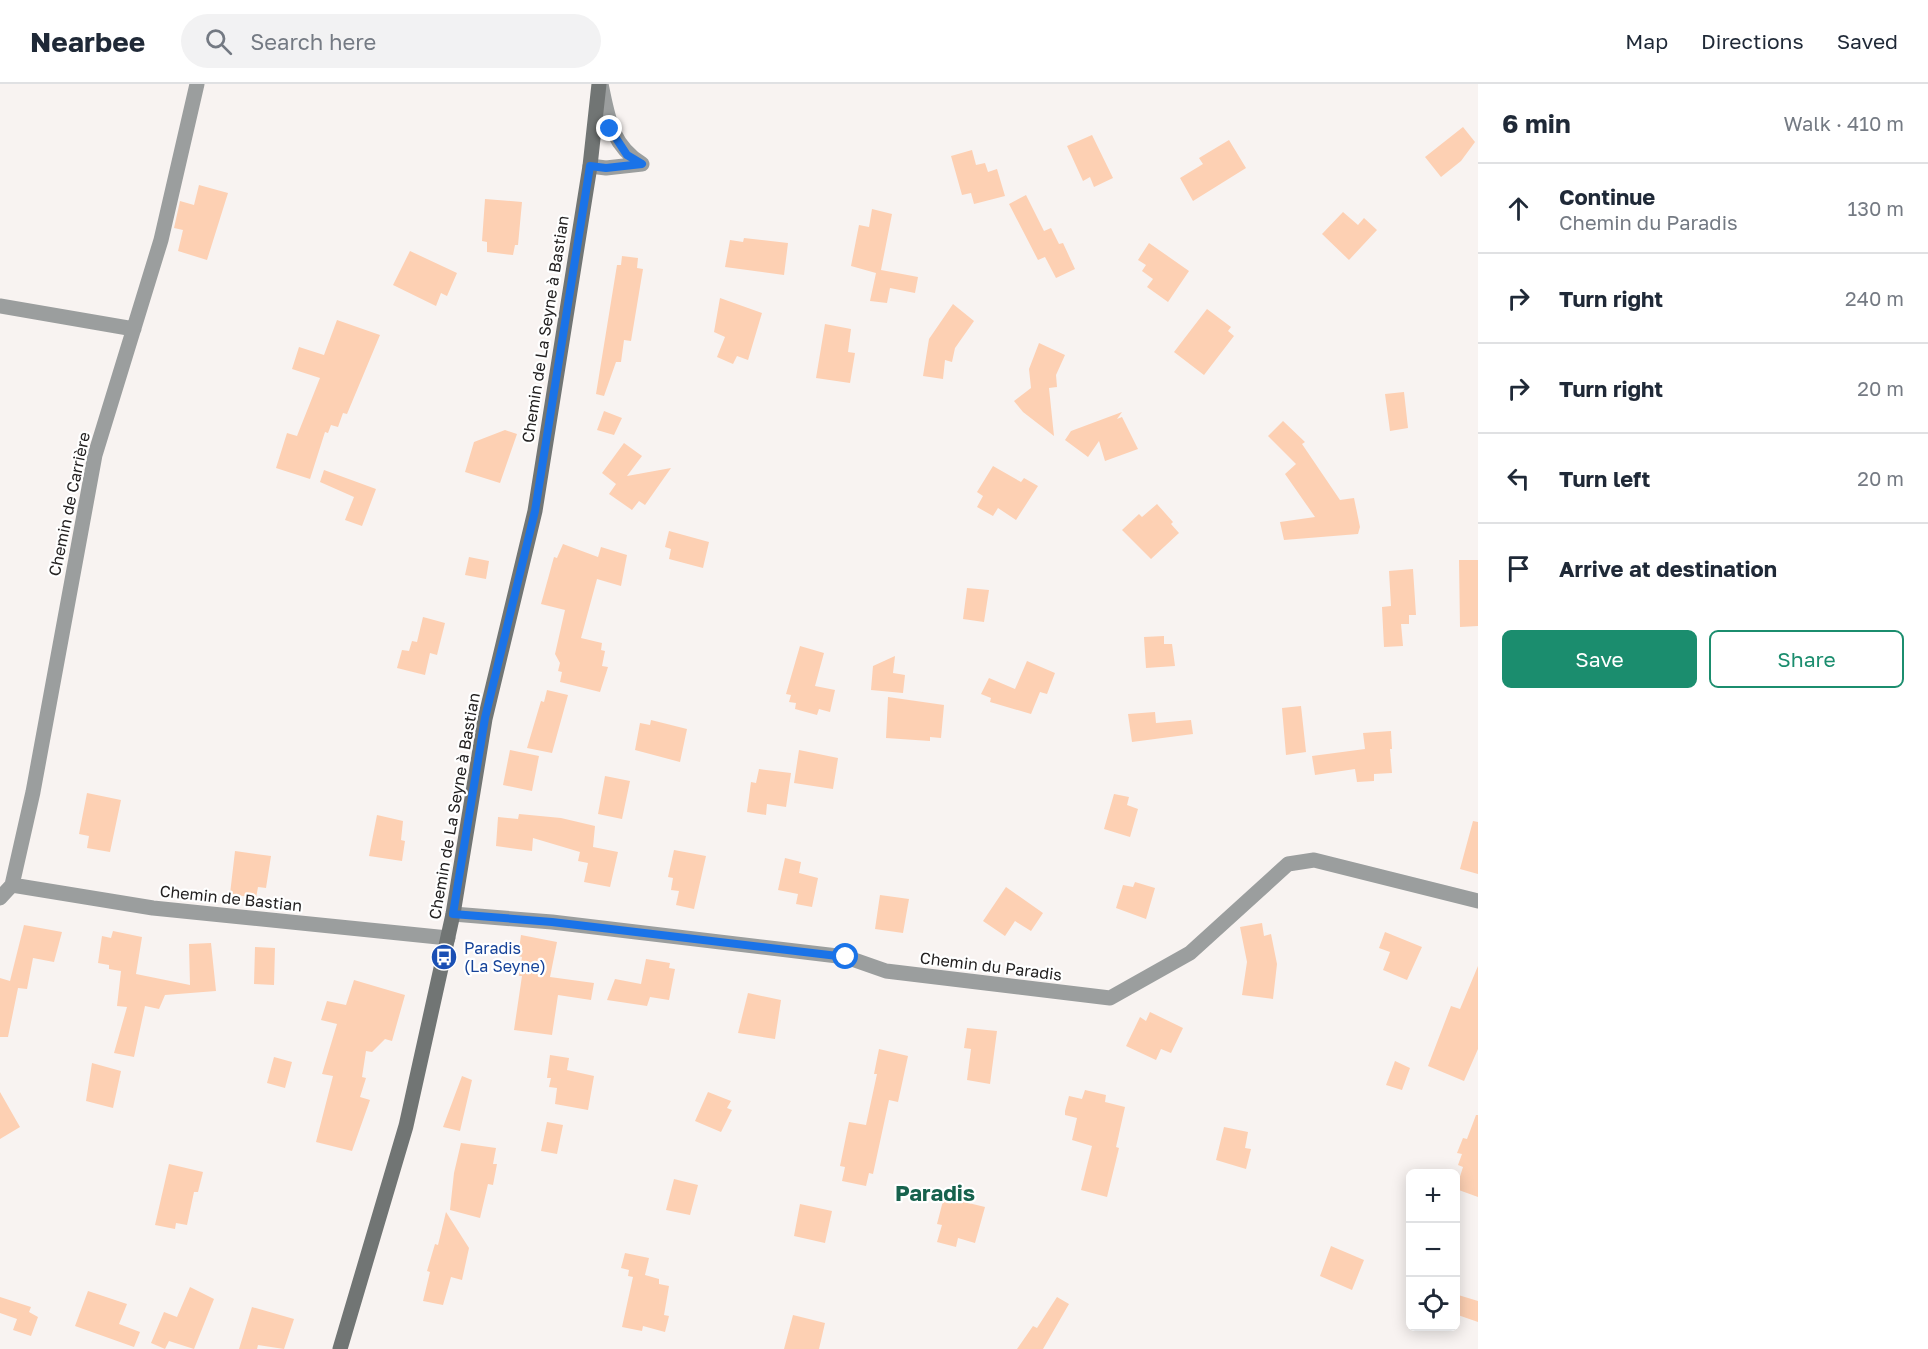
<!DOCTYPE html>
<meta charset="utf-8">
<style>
body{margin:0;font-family:"Golos Text",sans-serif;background:#f2f2f3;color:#1f2937}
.controls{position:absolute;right:18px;bottom:18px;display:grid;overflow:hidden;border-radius:9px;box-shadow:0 3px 15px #0003}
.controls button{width:54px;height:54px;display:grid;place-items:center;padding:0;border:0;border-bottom:2px solid #e0e1e3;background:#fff;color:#1f2937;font:30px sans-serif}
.stop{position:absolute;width:18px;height:18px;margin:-14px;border:4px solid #1a73e8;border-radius:50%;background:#fff}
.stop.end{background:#1a73e8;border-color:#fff;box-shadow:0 2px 6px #0008}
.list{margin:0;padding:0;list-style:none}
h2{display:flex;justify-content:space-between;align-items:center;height:78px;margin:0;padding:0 24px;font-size:26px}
h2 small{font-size:20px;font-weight:400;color:#747a83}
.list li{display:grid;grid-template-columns:39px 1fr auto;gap:18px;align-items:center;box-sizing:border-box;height:90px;padding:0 24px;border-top:2px solid #e0e1e3}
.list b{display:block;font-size:22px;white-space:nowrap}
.list p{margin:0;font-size:20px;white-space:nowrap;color:#747a83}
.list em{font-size:20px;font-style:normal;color:#747a83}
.actions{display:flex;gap:12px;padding:18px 24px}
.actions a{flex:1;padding:14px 0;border:2px solid #1b8d6e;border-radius:9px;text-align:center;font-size:21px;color:#1b8d6e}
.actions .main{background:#1b8d6e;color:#fff}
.icon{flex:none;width:33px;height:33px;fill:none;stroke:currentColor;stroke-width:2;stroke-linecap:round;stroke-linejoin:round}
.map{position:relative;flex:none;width:1478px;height:1265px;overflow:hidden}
header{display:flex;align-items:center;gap:36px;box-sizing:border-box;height:84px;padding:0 30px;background:#fff;border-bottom:2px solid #e0e1e3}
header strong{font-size:28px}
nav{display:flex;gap:33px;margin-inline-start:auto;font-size:21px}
.search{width:420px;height:54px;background:#f2f2f3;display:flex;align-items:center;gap:15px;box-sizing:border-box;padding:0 21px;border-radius:33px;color:#747a83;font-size:22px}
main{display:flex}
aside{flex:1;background:#fff}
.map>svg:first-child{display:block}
.building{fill:#fdd0b3}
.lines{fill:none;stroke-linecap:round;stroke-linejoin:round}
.street{stroke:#9b9e9e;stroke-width:15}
.secondary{stroke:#717574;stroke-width:15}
.route{stroke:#1a73e8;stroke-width:8}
.labels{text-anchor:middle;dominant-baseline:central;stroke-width:4.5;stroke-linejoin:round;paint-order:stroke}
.street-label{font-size:16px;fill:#232121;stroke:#fff}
.transit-label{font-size:16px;fill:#164399;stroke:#fff;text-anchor:start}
.district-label{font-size:22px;font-weight:bold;fill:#17624d;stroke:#fff}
</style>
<header>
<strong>Nearbee</strong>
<div class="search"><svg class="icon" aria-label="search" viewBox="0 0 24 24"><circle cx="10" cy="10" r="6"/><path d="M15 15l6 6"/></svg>Search here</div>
<nav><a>Map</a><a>Directions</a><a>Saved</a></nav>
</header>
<main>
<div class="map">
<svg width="1478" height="1265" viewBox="0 0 1478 1265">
<rect width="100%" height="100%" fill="#f8f3f1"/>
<path class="building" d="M 1463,43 L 1475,58 L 1461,77 L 1441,93 L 1425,73 Z
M 1092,51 L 1113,94 L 1094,103 L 1090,93 L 1083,97 L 1067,62 Z
M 1229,56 L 1246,84 L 1193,117 L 1180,94 L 1203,80 L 1199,74 Z
M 972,66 L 976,81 L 985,79 L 988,88 L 997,85 L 1005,112 L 974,120 L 971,109 L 962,111 L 951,72 Z
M 199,101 L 228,109 L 207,176 L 178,167 L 183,146 L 174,144 L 180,117 L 194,121 Z
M 1026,111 L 1044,147 L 1051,144 L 1059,160 L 1063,159 L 1075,185 L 1056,194 L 1045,173 L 1038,176 L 1009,120 Z
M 485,115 L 522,118 L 518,161 L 515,161 L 513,171 L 487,168 L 487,158 L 482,157 Z
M 872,125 L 892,130 L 881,186 L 918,193 L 915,209 L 890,204 L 887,219 L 870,217 L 876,189 L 851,182 L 859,141 L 869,143 Z
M 1343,128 L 1358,141 L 1364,134 L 1377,146 L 1349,176 L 1322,150 Z
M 744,154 L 788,159 L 784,191 L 725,183 L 730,156 L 743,158 Z
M 1149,159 L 1189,187 L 1168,218 L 1147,203 L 1153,195 L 1142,187 L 1146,181 L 1138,176 Z
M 410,167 L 457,189 L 447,212 L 441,209 L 436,222 L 393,201 Z
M 622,172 L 638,174 L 637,184 L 643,185 L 631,257 L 624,256 L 621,278 L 616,278 L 604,312 L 596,310 L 617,181 L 621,181 Z
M 720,214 L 762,229 L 748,276 L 737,272 L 733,280 L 717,273 L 725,253 L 714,248 Z
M 953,220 L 974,237 L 955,264 L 952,278 L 945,276 L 943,295 L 923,292 L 929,255 Z
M 1207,225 L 1231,243 L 1228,247 L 1234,252 L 1204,291 L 1174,268 Z
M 337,236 L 380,251 L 347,330 L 343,329 L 338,343 L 331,341 L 328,349 L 325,348 L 310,395 L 276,384 L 287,349 L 297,352 L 320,294 L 292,285 L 299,263 L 324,271 Z
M 825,240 L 851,245 L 848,268 L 855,269 L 850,299 L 816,294 Z
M 1039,259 L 1065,271 L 1056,291 L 1057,303 L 1049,304 L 1054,352 L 1023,328 L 1014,317 L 1031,304 L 1029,285 Z
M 1404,308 L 1408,344 L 1390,347 L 1385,310 Z
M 604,327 L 622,334 L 614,351 L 597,346 Z
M 1122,328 L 1117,335 L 1122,333 L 1138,365 L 1105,377 L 1099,357 L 1088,373 L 1065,356 L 1071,347 Z
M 1283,337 L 1305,358 L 1302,360 L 1340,416 L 1354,414 L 1360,443 L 1358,450 L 1284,456 L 1280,438 L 1315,433 L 1285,390 L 1296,380 L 1268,352 Z
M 505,346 L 517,350 L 500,399 L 465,388 L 474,358 Z
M 624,359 L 642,372 L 627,392 L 671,384 L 645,421 L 639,417 L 632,426 L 609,410 L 616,400 L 602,389 Z
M 993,382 L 1021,398 L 1024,394 L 1038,402 L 1016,436 L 998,424 L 993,432 L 977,423 L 983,412 L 977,408 Z
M 324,386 L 376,405 L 362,442 L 345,436 L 354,413 L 320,398 Z
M 1157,420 L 1173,438 L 1171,440 L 1179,449 L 1151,475 L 1122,446 L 1139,430 L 1142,433 Z
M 669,447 L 709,458 L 703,484 L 669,475 L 671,465 L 665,463 Z
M 563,460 L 598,473 L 601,463 L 627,471 L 621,502 L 597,495 L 581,554 L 602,559 L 601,566 L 605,567 L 602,582 L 608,583 L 600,608 L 560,598 L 562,588 L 558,587 L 560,579 L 555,570 L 565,526 L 541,520 L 554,473 L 557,474 Z
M 469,473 L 489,477 L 486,495 L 465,491 Z
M 1459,476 L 1478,476 L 1478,542 L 1460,543 Z
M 1413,485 L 1416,531 L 1409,531 L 1409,540 L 1401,540 L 1403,562 L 1384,563 L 1382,523 L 1391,522 L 1389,487 Z
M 967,504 L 989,506 L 984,538 L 963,535 Z
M 423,533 L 445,539 L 437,571 L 430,569 L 425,591 L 397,584 L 402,566 L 409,567 L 412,557 L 417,558 Z
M 1164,552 L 1164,560 L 1172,560 L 1175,582 L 1146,584 L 1144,553 Z
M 800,562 L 824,569 L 815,602 L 835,606 L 830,628 L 819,625 L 817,631 L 795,625 L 796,619 L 789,618 L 791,611 L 786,610 Z
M 895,572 L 893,589 L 905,591 L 903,609 L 871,606 L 873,582 Z
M 1027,577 L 1055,589 L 1047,610 L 1040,608 L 1031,630 L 990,618 L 991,614 L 981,610 L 989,594 L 1015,605 Z
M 547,606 L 568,611 L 552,669 L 527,664 L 541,617 L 544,618 Z
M 888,613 L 944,621 L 941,654 L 930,653 L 930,657 L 886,654 Z
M 1301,622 L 1306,668 L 1286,671 L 1282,624 Z
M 1155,628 L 1156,639 L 1191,636 L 1193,650 L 1132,658 L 1128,630 Z
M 651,636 L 687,645 L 680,678 L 635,666 L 640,639 L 650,641 Z
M 1391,647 L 1392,665 L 1390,665 L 1392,689 L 1374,690 L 1374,697 L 1357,698 L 1355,685 L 1315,691 L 1312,672 L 1365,665 L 1363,649 Z
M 510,666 L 539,672 L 532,707 L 503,701 Z
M 799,666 L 838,674 L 833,705 L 794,699 Z
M 759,685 L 791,689 L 786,723 L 767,720 L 766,731 L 747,728 L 751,698 L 756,699 Z
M 605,692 L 630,697 L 622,735 L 598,730 Z
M 87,709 L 121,716 L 110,768 L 87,764 L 89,752 L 79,750 Z
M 1114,710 L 1129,713 L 1127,721 L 1138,725 L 1130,753 L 1104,745 Z
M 519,730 L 561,734 L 595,742 L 593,763 L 618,768 L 610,803 L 584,798 L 588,779 L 578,777 L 580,768 L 533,754 L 532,767 L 496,762 L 498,733 L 518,735 Z
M 377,731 L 403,737 L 401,756 L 405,757 L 402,777 L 369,772 Z
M 1473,737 L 1478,738 L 1478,790 L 1460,785 Z
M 674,766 L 706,772 L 694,825 L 676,821 L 679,807 L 671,806 L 673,794 L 668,793 Z
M 235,767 L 271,772 L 266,804 L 258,803 L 256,814 L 230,810 Z
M 785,774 L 801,778 L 799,789 L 818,794 L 812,823 L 796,820 L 798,810 L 778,806 Z
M 1135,798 L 1155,804 L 1146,835 L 1116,824 L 1123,801 L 1133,803 Z
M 1006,803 L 1043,829 L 1031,847 L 1015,837 L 1005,852 L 983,837 Z
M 880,811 L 909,815 L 903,849 L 875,845 Z
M 1262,839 L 1264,852 L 1271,850 L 1277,880 L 1273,915 L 1242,911 L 1247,878 L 1240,843 Z
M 24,841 L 62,848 L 54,878 L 33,874 L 27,905 L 18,904 L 8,953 L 0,953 L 0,894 L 10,897 Z
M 113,847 L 142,853 L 136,890 L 190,901 L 189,860 L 211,859 L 216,907 L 165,911 L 159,925 L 145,922 L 134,973 L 114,969 L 127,923 L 117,922 L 121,887 L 109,885 L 109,881 L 98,879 L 102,852 L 111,854 Z
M 1385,848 L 1422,863 L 1407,896 L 1383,886 L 1390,868 L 1379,864 Z
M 521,851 L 557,858 L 550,893 L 594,899 L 591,916 L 558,911 L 552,951 L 514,946 L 522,892 L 519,892 L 522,873 L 518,872 Z
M 255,863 L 275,864 L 274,901 L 254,900 Z
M 646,875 L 670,879 L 669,884 L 675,885 L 669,916 L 650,913 L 647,922 L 607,916 L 615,895 L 641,900 Z
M 1478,882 L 1478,965 L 1464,997 L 1428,982 L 1451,922 L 1460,925 Z
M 354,896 L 405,911 L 392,957 L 385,955 L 372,968 L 366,967 L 362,993 L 366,994 L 360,1013 L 370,1016 L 352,1067 L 316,1058 L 333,992 L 322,990 L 337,940 L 321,936 L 327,917 L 346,921 Z
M 748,909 L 781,916 L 775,955 L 738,949 Z
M 1150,928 L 1183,944 L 1171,969 L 1161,965 L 1156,976 L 1126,962 L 1140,933 L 1146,937 Z
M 967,944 L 997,947 L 990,1000 L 967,996 L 971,965 L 964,964 Z
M 879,965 L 908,972 L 898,1018 L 889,1016 L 873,1090 L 869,1089 L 866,1102 L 842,1097 L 845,1083 L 840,1082 L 849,1038 L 866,1041 L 877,990 L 874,990 Z
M 550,971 L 569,974 L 567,986 L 594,992 L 588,1026 L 555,1020 L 557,1004 L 549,1003 L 551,994 L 547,994 Z
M 274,973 L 292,978 L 285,1004 L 267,999 Z
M 1395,977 L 1410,984 L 1402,1006 L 1386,1001 Z
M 92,979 L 121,987 L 113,1024 L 86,1017 Z
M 462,992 L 472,996 L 460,1047 L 443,1043 Z
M 1085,1006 L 1106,1011 L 1105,1018 L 1125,1023 L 1116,1063 L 1119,1064 L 1107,1113 L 1081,1106 L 1092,1062 L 1072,1056 L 1077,1034 L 1065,1031 L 1065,1027 L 1069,1012 L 1082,1015 Z
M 0,1008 L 20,1043 L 0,1055 Z
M 708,1008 L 731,1017 L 727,1024 L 732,1026 L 721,1048 L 695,1037 Z
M 1476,1031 L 1478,1031 L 1478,1113 L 1456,1105 L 1463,1083 L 1458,1081 L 1462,1070 L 1457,1069 L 1463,1054 L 1467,1055 Z
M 547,1038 L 563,1041 L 557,1070 L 541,1067 Z
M 1224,1043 L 1248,1048 L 1245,1064 L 1251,1065 L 1246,1085 L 1216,1076 Z
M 461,1059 L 496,1064 L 493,1080 L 497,1080 L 493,1101 L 488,1100 L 480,1134 L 450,1126 L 454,1089 Z
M 169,1080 L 203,1088 L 198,1108 L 194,1108 L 187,1141 L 176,1139 L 175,1145 L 155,1141 Z
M 674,1095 L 698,1101 L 690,1131 L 666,1126 Z
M 944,1113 L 985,1123 L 975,1159 L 958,1154 L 956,1163 L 937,1158 L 942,1141 L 937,1140 Z
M 800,1120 L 832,1127 L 825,1159 L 794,1152 Z
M 446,1128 L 469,1164 L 462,1196 L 451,1193 L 443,1221 L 423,1217 L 430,1188 L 427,1187 L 435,1160 L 438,1161 Z
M 1331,1162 L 1364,1176 L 1352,1206 L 1320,1192 Z
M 625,1169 L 649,1174 L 645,1191 L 659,1195 L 659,1200 L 669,1202 L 664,1231 L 669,1232 L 665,1248 L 643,1242 L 642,1247 L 622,1243 L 633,1193 L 628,1192 L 629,1186 L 621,1184 Z
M 190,1203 L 214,1215 L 194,1265 L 169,1257 L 165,1265 L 151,1259 L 164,1228 L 177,1233 Z
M 88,1207 L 127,1220 L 119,1240 L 140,1248 L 134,1263 L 75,1242 Z
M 1455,1210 L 1478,1217 L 1478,1238 L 1455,1230 Z
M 0,1213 L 31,1223 L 29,1228 L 38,1233 L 31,1252 L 13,1246 L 17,1235 L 0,1229 Z
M 1057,1213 L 1069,1220 L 1043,1265 L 1017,1265 L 1033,1242 L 1037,1244 Z
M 252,1223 L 294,1235 L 284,1265 L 258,1261 L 257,1265 L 239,1265 Z
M 793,1231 L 825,1239 L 819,1265 L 784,1265 Z"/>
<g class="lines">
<path class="street" d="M 601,0 C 608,33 611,61 642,80
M 590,82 L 606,84 L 642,80
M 0,222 L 134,245
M 12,801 L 153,824 L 448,854
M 0,814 L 12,801 L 33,708 L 95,371 L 161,156 L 197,0
M 453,830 L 552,838 L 846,873 L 886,887 L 1110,914 L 1190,869 L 1288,780 L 1314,776 L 1478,817"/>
<path class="secondary" d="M 340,1265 L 406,1042 L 453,830 L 485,635 L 535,427 L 590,82 L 599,0"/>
</g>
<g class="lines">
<path class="route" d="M 610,45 L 627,71 L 642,80 L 606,84 L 590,82 L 535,427 L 485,634 L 453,830 L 552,838 L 846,873"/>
</g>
<defs>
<symbol id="bus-disc" viewBox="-11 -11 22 22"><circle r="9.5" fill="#1a4fb4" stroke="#fff"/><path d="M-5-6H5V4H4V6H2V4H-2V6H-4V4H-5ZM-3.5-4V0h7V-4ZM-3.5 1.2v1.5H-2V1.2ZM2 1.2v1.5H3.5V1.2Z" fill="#fff"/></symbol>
</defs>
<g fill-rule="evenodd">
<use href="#bus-disc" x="429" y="858" width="30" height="30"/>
</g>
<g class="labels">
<g class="street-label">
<text transform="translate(545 245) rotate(-81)">Chemin de La Seyne à Bastian</text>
<text transform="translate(69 420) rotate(-78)">Chemin de Carrière</text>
<text transform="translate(454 722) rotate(-80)">Chemin de La Seyne à Bastian</text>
<text transform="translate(231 814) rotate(6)">Chemin de Bastian</text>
<text transform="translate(991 882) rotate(7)">Chemin du Paradis</text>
</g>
<g class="transit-label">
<text x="464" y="864">Paradis<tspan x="464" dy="18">(La Seyne)</tspan></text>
</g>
<g class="district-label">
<text x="935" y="1108">Paradis</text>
</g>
</g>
</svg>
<div class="controls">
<button>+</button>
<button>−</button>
<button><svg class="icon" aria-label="locate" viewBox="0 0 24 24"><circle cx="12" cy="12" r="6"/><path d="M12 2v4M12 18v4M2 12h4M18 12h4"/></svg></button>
</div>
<div class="stop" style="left:846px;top:873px"></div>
<div class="stop end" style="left:610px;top:45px"></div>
</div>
<aside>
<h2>6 min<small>Walk · 410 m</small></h2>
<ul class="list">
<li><svg class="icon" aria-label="ahead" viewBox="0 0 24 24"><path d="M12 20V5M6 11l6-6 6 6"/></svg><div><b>Continue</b><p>Chemin du Paradis</p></div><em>130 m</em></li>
<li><svg class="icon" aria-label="right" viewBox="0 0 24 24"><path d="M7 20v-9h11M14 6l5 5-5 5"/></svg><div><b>Turn right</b></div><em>240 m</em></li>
<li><svg class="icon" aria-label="right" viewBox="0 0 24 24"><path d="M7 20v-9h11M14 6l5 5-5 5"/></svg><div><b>Turn right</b></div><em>20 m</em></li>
<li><svg class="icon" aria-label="left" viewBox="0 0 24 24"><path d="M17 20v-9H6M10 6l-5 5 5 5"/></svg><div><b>Turn left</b></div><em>20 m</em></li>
<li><svg class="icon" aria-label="arrive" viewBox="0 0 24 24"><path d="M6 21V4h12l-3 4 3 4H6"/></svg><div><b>Arrive at destination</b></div></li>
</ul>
<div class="actions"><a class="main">Save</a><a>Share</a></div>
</aside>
</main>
